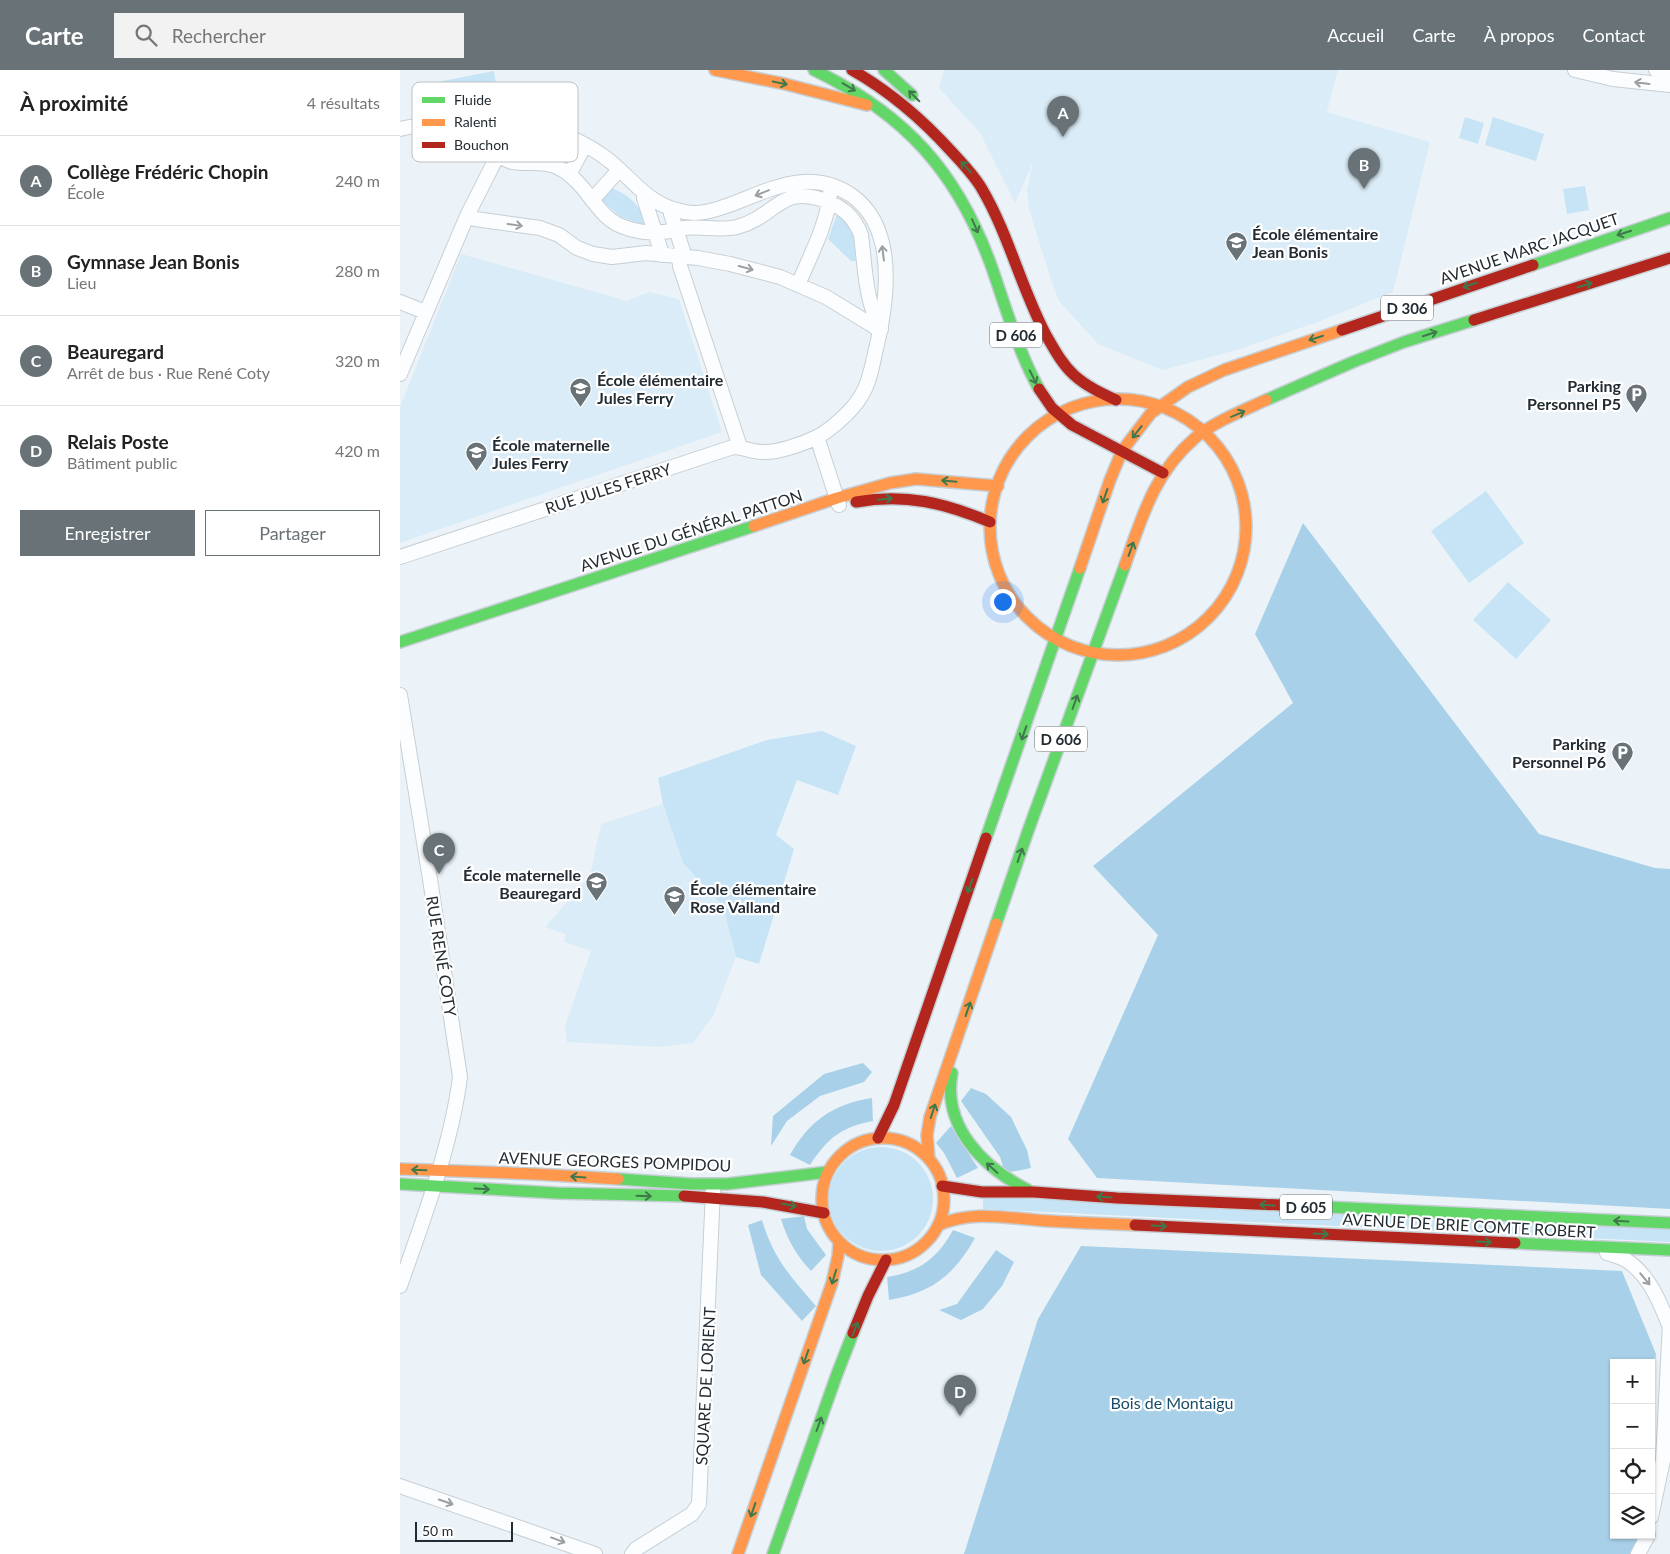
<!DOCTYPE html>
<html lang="fr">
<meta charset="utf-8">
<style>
body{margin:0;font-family:Lato,sans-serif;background:#f2f2f2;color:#222}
.controls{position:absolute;right:15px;bottom:15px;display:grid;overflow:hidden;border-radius:0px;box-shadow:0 1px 4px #0004}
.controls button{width:45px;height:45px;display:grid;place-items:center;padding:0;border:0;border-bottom:1px solid #e0e0e0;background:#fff;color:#222;font:25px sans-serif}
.scale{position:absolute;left:15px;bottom:12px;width:98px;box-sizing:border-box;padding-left:5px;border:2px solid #222c32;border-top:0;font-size:14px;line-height:18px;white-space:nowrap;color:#222c32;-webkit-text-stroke:4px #fff;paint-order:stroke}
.you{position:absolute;left:602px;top:531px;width:18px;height:18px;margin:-12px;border:4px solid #fff;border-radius:50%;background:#1a73e8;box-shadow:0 0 0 8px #1a73e833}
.badge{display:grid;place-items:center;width:32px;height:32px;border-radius:50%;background:#687277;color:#fff;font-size:16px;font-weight:700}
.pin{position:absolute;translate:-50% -41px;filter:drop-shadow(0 1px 2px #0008)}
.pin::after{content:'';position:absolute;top:26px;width:18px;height:15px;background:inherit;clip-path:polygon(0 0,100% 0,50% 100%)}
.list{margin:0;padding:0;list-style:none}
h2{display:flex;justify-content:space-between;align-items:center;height:65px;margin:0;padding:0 20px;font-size:21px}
h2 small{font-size:16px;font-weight:400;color:#767676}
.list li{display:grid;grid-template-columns:32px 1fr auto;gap:15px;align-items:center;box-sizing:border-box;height:90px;padding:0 20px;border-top:1px solid #e0e0e0}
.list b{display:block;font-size:19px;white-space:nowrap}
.list p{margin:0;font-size:16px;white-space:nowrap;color:#767676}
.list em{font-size:16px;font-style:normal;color:#767676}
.actions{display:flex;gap:10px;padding:15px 20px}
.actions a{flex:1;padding:11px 0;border:1px solid #687277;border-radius:0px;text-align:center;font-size:18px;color:#687277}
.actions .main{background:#687277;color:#fff}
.icon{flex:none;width:28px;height:28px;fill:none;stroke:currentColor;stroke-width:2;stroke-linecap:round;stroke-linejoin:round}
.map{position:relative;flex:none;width:1270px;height:1484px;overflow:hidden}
header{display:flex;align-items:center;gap:30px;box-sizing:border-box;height:70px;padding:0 25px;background:#687277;color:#fff}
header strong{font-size:24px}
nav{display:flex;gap:28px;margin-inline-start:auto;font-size:18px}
.search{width:350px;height:45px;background:#f2f2f2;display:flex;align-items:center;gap:12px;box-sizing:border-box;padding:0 18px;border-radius:0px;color:#767676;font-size:19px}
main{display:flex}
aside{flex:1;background:#fff}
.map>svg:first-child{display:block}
.built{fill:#daecf7}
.green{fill:#c6e4f6}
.forest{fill:#a8d1e9}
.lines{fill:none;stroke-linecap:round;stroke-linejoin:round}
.street-casing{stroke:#c6cfd5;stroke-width:16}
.fast-casing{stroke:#c6cfd5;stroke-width:14}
.slow-casing{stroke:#c6cfd5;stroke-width:14}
.jam-casing{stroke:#c6cfd5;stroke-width:14}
.street{stroke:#fcfdfe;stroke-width:14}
.fast{stroke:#63d668;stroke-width:11}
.slow{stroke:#ff974d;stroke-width:11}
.jam{stroke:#b3261e;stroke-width:11}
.oneway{stroke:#3f784a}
.oneway2{stroke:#9a9fa2}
.labels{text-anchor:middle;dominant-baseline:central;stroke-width:4.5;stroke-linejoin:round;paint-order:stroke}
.shield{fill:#fff;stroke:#646b70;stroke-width:1}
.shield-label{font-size:15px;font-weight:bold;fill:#222c32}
.poi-label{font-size:16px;font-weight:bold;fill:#222c32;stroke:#fff;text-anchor:start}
.street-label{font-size:16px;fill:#222c32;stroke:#fff}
.park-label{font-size:16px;fill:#194d69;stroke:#fff}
.key{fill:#fff;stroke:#bdc0c2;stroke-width:1}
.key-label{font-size:14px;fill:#222c32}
</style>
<header>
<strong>Carte</strong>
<div class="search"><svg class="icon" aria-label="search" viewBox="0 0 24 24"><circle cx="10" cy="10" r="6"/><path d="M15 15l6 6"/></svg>Rechercher</div>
<nav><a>Accueil</a><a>Carte</a><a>À propos</a><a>Contact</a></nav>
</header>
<main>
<aside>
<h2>À proximité<small>4 résultats</small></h2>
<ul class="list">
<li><span class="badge">A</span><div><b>Collège Frédéric Chopin</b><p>École</p></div><em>240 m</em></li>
<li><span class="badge">B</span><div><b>Gymnase Jean Bonis</b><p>Lieu</p></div><em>280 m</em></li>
<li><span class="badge">C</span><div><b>Beauregard</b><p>Arrêt de bus · Rue René Coty</p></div><em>320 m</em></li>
<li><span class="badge">D</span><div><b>Relais Poste</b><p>Bâtiment public</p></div><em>420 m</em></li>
</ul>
<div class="actions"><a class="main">Enregistrer</a><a>Partager</a></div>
</aside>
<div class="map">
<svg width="1270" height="1484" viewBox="0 0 1270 1484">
<rect width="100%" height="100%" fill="#ebf3f8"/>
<path class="built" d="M 544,0 L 938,0 L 927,42 L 1030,72 L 993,222 L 915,253 L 840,279 L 763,300 L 698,274 L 659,231 L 651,210 L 629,139 L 627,120 L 633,92 L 615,133 L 580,63 L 539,18 Z
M 61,184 L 227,231 L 249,222 L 279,229 L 322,362 L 0,473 L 0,337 Z
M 263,734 L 283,793 L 323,836 L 336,887 L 313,946 L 293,973 L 259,977 L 167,972 L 165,956 L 191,881 L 164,872 L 166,864 L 145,857 L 190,806 L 201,754 Z"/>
<path class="green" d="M 94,1 L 100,39 L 45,50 L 37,12 Z
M 1065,47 L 1084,53 L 1078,74 L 1059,68 Z
M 1093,47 L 1144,64 L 1136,91 L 1085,75 Z
M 1185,116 L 1189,140 L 1167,144 L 1163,119 Z
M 212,118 C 233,128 239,134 246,156 L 221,147 L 201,130 Z
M 437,144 C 456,154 454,174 456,191 L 451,191 L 428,169 Z
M 1086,421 L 1124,473 L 1069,513 L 1031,461 Z
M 1108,512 L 1151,550 L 1116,589 L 1073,550 Z
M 422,661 L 456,676 L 438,725 L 397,710 L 376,765 L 394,779 L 359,894 L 336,887 L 323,836 L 283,793 L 263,734 L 258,708 L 367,670 Z
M429 1129a52 52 0 1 1 104 0a52 52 0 1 1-104 0Z
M 583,1127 L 1270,1158 L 1270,1172 L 583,1139 Z"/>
<path class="forest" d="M 903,453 L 1139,764 L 1255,798 L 1270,799 L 1270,1139 L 697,1108 L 668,1069 L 758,865 L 693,796 L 893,633 L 855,564 Z
M 463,993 L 472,1002 L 464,1012 L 420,1026 L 387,1051 L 371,1076 L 373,1046 L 424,1004 Z
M 571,1018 L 586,1024 L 611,1047 L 627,1080 L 631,1098 L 605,1103 L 600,1087 L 561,1031 Z
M 472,1028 L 473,1051 C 441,1057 428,1068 410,1095 L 390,1085 C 409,1051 433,1034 472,1028 Z
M 551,1056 L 578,1098 L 557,1108 L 544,1083 L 536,1073 Z
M 404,1146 L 407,1159 L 426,1185 L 411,1201 C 396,1185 387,1169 381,1149 Z
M 362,1150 C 373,1188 391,1207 416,1236 L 402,1251 L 361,1205 L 348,1155 Z
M 553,1160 L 575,1168 C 554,1205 532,1223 489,1230 L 487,1207 C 519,1202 538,1188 553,1160 Z
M 681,1176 L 1222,1201 L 1256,1284 L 1251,1333 L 1251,1293 L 1214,1293 L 1214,1465 L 1240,1465 L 1238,1484 L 564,1484 L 638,1249 Z
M 596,1180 L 614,1192 L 602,1216 L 583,1239 L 561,1250 L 539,1240 L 557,1234 Z"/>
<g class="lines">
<defs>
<path id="street" d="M 1175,0 L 1213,9 L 1270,15
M 1256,0 L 1270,5
M 0,59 L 15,56 L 25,57 L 112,92 C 127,95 142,90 157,97 C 167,101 174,108 181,116 C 189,125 196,136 205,145 C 218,159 243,164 262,162 C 269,162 276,159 284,158 C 301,156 320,161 337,157 C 378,146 381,111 431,133 C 446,140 455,149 461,165 C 465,196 465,231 481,259
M 169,105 L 185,75
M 246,125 L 244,128 L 261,181 L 261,185
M 192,130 L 219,100
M 272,139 L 271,144 L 283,181 L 284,187
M 67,146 L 75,149 L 140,158 L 159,165 L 177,178 L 193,184 L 212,187 L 246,183 L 298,188 L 330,194 L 380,207 L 426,227 L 475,257 L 481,259
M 279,186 L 280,196 L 340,377
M 398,215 C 410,186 427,155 430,124
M 0,232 L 25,242
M 0,304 L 67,146 L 111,59 L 118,55 C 152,58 185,71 211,92 C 237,114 250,136 285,142 C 300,145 315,140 329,135 C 370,120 409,97 451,125 C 499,158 487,235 475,283 C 472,297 469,314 461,326 C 453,340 431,360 417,367 C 403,374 377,383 362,382 C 352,382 343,377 333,377 L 0,487
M 417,367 L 439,435
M 0,625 L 30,809 L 60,1007 C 51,1077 23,1150 0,1216
M 1207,1183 C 1213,1185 1220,1187 1226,1190 C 1249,1205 1259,1230 1269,1255
M 0,1416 L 195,1484
M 1251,1447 L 1263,1390 L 1270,1252
M 232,1484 L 236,1479 L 292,1444 L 299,1434 L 313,1120
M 1238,1484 L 1248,1465"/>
<path id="fast" d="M 414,0 C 505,44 558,102 592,198 C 606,238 618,281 639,319
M 484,0 L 512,25
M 1133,195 L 1270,148
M 866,330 L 953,292 L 1004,272 L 1074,250
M 0,572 L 354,456
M 586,768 L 680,498
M 596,854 L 628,761 L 725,495
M 552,1003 C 542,1057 584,1098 628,1120
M 218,1109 L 292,1114 L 327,1114 L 428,1102
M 0,1114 L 156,1123 L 284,1126
M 926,1137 L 1270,1153
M 1115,1173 L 1270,1180
M 373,1484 L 437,1304 L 453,1263"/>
<path id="slow" d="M 315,0 L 385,14 L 467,35
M590 457a128 128 0 1 1 256 0a128 128 0 1 1-256 0Z
M 354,456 L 437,428 L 490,413 L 516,409 L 598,416
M 725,495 C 742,447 754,403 795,368 C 812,353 844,340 866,330
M 680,498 L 710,410 L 722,381 L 751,343 L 788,317 L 824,300 L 942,260
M422 1129a61 61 0 1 1 122 0a61 61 0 1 1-122 0Z
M 529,1089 L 527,1065 L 530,1047 L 596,854
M 0,1099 L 134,1104 L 218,1109
M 538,1155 C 571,1141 601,1147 636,1150 C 669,1153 702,1153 735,1155
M 338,1484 L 432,1213 L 438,1186 L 439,1171"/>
<path id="jam" d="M 452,0 C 491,22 521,48 551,81 C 562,93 574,105 582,119 C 609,165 621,218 646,265 C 654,279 662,294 674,305 C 686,316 701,323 716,330
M 1074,250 L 1270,188
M 942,260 L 1133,195
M 639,319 L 652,338 L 672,355 L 763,403
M 456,432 C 505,423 545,433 590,452
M 478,1068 L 494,1035 L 586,768
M 542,1116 L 582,1122 L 634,1122 L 717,1128 L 926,1137
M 284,1126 L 363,1132 L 424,1143
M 735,1155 L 1115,1173
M 453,1263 L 468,1226 L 486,1190"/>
</defs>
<use href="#street" class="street-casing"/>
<use href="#fast" class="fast-casing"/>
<use href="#slow" class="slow-casing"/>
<use href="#jam" class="jam-casing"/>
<use href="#street" class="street"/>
<use href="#fast" class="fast"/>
<use href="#slow" class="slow"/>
<use href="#jam" class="jam"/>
</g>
<defs><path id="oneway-shaft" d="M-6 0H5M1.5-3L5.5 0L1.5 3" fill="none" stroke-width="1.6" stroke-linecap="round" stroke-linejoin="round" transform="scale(1.25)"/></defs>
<g class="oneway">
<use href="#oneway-shaft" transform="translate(380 13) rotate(12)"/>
<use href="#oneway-shaft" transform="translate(449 17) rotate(31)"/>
<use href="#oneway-shaft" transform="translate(514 26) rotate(-135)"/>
<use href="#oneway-shaft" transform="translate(566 97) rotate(-132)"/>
<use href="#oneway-shaft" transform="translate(575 156) rotate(66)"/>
<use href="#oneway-shaft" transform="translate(1224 163) rotate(162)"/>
<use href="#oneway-shaft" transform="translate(1070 215) rotate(161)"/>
<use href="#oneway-shaft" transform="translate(1185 215) rotate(-17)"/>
<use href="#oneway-shaft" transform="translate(1030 264) rotate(-18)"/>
<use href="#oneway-shaft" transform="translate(916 268) rotate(162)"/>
<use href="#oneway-shaft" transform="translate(633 307) rotate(64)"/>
<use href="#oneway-shaft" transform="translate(838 344) rotate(-23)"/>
<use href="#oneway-shaft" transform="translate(737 362) rotate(128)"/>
<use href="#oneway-shaft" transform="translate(549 411) rotate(-175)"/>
<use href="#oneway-shaft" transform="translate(705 426) rotate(109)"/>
<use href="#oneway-shaft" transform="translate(485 429) rotate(-5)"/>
<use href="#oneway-shaft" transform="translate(731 479) rotate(-70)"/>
<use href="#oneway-shaft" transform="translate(675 632) rotate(-70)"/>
<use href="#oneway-shaft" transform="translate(624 663) rotate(109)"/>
<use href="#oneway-shaft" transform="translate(620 785) rotate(-71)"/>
<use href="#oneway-shaft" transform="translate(570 816) rotate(109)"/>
<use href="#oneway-shaft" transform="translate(568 939) rotate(-71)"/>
<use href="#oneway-shaft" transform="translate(533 1041) rotate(-72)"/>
<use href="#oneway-shaft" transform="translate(592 1098) rotate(-138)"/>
<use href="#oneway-shaft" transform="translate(19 1100) rotate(-178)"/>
<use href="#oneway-shaft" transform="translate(178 1107) rotate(-176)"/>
<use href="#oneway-shaft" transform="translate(82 1119) rotate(3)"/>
<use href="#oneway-shaft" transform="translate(244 1126) rotate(2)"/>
<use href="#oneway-shaft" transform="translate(704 1127) rotate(-176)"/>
<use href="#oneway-shaft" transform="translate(389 1135) rotate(11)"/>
<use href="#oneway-shaft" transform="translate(867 1135) rotate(-177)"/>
<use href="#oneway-shaft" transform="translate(1221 1151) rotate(-177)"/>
<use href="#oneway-shaft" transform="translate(759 1156) rotate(3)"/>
<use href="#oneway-shaft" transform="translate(921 1164) rotate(3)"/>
<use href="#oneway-shaft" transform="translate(1084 1172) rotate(3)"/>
<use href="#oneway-shaft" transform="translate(434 1207) rotate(107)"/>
<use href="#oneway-shaft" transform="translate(455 1259) rotate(-69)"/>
<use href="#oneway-shaft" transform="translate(406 1287) rotate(109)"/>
<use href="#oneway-shaft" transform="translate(419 1354) rotate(-70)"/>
<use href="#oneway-shaft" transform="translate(353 1440) rotate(109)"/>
</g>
<g class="oneway2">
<use href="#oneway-shaft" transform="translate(1242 13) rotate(-173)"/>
<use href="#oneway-shaft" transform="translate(362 123) rotate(158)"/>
<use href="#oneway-shaft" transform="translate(115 155) rotate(8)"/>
<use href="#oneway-shaft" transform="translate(483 183) rotate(-97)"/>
<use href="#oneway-shaft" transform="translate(346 198) rotate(15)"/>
<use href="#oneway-shaft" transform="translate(1245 1209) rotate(50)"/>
<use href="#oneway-shaft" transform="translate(46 1432) rotate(19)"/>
<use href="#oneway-shaft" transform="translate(158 1470) rotate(20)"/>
</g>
<defs>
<symbol id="school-pin" viewBox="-11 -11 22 30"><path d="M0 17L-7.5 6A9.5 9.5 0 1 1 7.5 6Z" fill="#687277" stroke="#fff"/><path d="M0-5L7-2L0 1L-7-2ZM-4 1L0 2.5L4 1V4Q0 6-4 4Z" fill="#fff"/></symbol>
<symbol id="parking-pin" viewBox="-11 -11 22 30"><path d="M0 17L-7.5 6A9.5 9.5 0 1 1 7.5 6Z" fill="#687277" stroke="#fff"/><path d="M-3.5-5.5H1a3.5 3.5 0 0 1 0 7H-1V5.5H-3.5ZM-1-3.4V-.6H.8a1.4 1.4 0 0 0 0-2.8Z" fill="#fff"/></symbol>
</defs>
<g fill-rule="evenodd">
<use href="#school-pin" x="824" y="160" width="25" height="34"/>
<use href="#school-pin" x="168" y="306" width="25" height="34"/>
<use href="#parking-pin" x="1224" y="312" width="25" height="34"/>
<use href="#school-pin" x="64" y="370" width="25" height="34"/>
<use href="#parking-pin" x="1210" y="670" width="25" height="34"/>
<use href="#school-pin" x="184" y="800" width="25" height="34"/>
<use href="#school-pin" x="262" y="814" width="25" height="34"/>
</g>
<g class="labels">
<g class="shield">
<rect x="981" y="225.5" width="52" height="25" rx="4"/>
<rect x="590" y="252.5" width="52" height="25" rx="4"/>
<rect x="635" y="656.5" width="52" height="25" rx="4"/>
<rect x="880" y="1124.5" width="52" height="25" rx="4"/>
</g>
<g class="shield-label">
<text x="1007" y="238">D 306</text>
<text x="616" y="265">D 606</text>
<text x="661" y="669">D 606</text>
<text x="906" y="1137">D 605</text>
</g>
<g class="poi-label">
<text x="852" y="163">École élémentaire<tspan x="852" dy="18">Jean Bonis</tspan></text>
<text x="197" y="309">École élémentaire<tspan x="197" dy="18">Jules Ferry</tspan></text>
<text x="1221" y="315" text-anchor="end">Parking<tspan x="1221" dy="18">Personnel P5</tspan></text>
<text x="92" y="374">École maternelle<tspan x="92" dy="18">Jules Ferry</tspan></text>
<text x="1206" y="673" text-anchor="end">Parking<tspan x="1206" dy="18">Personnel P6</tspan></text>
<text x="181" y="804" text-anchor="end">École maternelle<tspan x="181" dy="18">Beauregard</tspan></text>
<text x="290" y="818">École élémentaire<tspan x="290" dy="18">Rose Valland</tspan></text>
</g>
<g class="street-label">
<text transform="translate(1129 178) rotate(-19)">AVENUE MARC JACQUET</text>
<text transform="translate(208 418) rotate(-18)">RUE JULES FERRY</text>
<text transform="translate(291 460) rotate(-18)">AVENUE DU GÉNÉRAL PATTON</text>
<text transform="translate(42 886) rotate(81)">RUE RENÉ COTY</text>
<text transform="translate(215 1091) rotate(2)">AVENUE GEORGES POMPIDOU</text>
<text transform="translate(1069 1155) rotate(3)">AVENUE DE BRIE COMTE ROBERT</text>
<text transform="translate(305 1316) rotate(-87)">SQUARE DE LORIENT</text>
</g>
<g class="park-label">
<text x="772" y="1332">Bois de Montaigu</text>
</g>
</g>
<rect x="12" y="12" width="166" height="80" rx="8" class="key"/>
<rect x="22" y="27" width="23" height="6" fill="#63d668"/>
<rect x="22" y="49" width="23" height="7" fill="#ff974d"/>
<rect x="22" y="72" width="23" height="6" fill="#b3261e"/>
<g class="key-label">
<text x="54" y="35">Fluide</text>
<text x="54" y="57">Ralenti</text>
<text x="54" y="80">Bouchon</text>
</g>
</svg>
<div class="controls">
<button>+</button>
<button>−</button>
<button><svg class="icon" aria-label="locate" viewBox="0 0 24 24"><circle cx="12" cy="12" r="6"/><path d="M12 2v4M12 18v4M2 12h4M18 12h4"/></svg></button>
<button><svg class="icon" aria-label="layers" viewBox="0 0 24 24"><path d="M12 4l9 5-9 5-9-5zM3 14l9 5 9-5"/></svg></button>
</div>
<div class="scale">50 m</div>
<div class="you"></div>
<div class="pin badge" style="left:663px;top:67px">A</div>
<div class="pin badge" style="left:964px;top:119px">B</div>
<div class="pin badge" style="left:39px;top:804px">C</div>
<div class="pin badge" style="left:560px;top:1346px">D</div>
</div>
</main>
